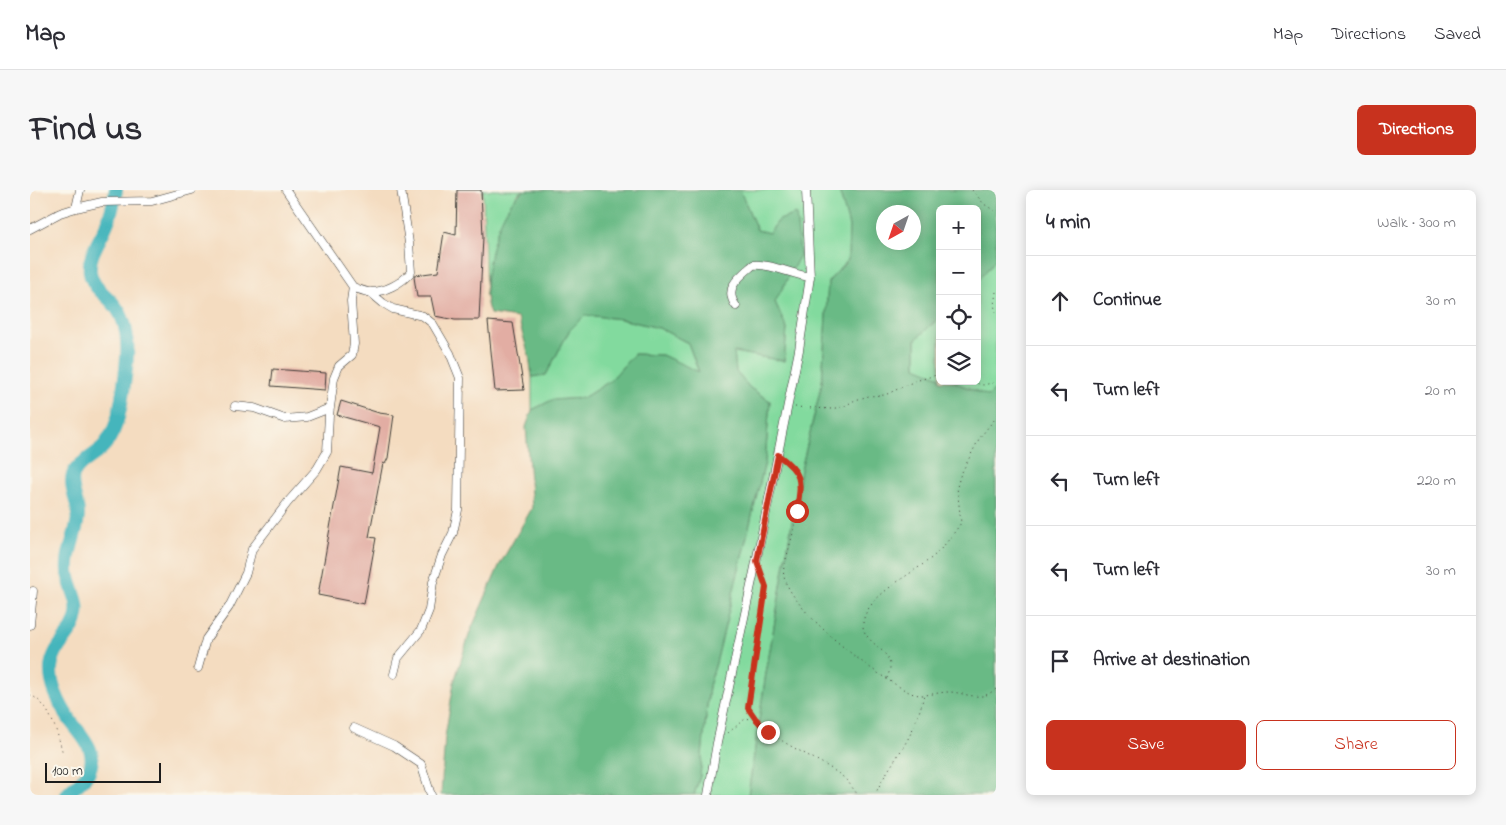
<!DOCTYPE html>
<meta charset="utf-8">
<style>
body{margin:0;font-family:"Indie Flower",sans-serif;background:#f7f7f7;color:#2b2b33}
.controls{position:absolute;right:15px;top:15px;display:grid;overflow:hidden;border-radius:8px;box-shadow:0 2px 12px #0003}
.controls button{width:45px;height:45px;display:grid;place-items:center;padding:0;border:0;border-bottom:1px solid #e1e1e2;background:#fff;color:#2b2b33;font:25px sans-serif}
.compass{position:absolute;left:846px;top:15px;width:45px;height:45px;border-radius:50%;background:#fff;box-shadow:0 2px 12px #0003;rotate:220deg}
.scale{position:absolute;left:15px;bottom:12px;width:116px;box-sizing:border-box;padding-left:5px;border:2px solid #1c1c1c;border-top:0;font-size:14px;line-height:18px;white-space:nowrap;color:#1c1c1c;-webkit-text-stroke:4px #fbf7ec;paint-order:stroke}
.stop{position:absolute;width:15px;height:15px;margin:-11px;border:4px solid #c8321e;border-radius:50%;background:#fff}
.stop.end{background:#c8321e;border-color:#fff;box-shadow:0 1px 5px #0008}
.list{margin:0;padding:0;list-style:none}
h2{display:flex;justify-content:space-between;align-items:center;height:65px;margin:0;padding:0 20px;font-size:21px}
h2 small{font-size:16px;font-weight:400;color:#7c7c81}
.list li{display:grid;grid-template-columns:32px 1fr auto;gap:15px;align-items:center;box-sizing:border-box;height:90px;padding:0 20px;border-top:1px solid #e1e1e2}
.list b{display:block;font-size:19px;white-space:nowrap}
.list em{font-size:16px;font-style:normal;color:#7c7c81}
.actions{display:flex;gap:10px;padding:15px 20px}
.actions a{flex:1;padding:11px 0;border:1px solid #c8321e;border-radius:8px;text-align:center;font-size:18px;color:#c8321e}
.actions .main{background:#c8321e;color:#fff}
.icon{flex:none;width:28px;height:28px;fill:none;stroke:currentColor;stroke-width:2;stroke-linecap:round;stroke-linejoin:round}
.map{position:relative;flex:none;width:966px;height:605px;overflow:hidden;border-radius:8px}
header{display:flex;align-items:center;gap:30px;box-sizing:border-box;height:70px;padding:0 25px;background:#fff;border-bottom:1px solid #e1e1e2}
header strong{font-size:24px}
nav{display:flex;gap:28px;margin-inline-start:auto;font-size:18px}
.intro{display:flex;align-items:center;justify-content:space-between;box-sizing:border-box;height:120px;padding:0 30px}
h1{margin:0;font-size:35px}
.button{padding:12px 22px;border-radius:8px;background:#c8321e;color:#fff;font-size:18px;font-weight:700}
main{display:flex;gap:30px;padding:0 30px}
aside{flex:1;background:#fff;border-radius:8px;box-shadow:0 2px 12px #0003}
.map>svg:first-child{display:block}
.green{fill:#82da9e;stroke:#4f7b5d}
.forest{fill:#69ba85;stroke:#426b50;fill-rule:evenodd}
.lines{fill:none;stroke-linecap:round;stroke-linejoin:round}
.river{stroke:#45b5bc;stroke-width:14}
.building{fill:#e2ada3}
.minor-casing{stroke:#3c3935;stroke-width:9}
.path{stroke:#3c3935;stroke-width:1;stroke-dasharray:1 4;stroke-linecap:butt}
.minor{stroke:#fff;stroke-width:8}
.route{stroke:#c8321e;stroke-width:6}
</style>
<header>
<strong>Map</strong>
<nav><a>Map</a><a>Directions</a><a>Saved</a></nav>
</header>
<div class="intro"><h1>Find us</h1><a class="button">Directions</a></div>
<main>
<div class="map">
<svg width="966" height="605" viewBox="0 0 966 605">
<rect width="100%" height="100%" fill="#fbf7ec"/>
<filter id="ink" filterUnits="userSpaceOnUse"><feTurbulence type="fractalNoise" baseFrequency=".02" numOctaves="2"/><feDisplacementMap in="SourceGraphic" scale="10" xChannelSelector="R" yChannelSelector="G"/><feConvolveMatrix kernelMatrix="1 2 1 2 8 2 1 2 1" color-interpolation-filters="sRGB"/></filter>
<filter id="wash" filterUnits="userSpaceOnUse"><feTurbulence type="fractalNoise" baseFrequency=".0096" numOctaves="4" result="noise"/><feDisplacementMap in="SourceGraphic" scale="20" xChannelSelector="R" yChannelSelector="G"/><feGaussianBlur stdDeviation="1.12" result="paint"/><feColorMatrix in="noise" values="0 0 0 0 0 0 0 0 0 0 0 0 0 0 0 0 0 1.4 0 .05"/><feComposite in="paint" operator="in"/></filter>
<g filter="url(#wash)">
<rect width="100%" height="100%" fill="#f4dcc0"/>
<path class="green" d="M 453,0 L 494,0 L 487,4 L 461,62 L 456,106 Z
M 710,0 L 809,0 L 819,36 L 818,70 L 798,92 L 792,193 L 771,280 L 736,483 L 718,605 L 664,605 L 670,586 L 679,496 L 686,473 L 735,272 L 740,211 L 720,198 L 706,182 L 704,162 L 754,171 L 757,139 L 745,112 L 754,94 L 749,30 L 739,43 L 727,40 Z
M 966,69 L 966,199 L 959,206 L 921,191 L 947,191 L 947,92 Z
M 555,125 L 591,129 L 629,138 L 658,153 L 669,183 L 632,165 L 604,164 L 580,191 L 553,208 L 522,210 L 502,220 L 502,187 L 516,185 L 539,141 Z
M 910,127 L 910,187 L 886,178 L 886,149 Z"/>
<path class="forest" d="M 495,0 L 710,0 L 727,40 L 739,43 L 749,30 L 766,24 L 770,65 L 745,112 L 757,139 L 754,171 L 704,162 L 706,182 L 720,198 L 740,211 L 735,272 L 686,473 L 679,496 L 670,586 L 664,605 L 411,605 L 415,547 L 424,492 L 440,442 L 469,376 L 502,318 L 496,237 L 502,220 L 522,210 L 553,208 L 580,191 L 604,164 L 632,165 L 669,182 L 658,153 L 629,138 L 591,129 L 555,125 L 539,141 L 516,185 L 502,187 L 499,166 L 488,128 L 460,124 C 458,118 456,112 456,105 C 455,76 468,15 495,0 Z
M 809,0 L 966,0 L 966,69 L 947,92 L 947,19 L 910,19 L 910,127 L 886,149 L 886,177 L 910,187 L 910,191 L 921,191 L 958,206 L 966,199 L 966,605 L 718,605 L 736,483 L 771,280 L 792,193 L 798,92 L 818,70 L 819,36 ZM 884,22 L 884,52 L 854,52 L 854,22 Z"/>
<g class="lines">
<path class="river" d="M 37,605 C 43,597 53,592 58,583 C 70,561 51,546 40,530 C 30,515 20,496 21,478 C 23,454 44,446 47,425 C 50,409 39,397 38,381 C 36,362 47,345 48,326 C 49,313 39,298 43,285 C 48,273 61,268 70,260 C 86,245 90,222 93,201 C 97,175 103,139 86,117 C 77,104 62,99 60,82 C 58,65 70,51 76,36 C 81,25 84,12 86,0"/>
</g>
<g id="blocks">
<path class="building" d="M 427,0 L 451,0 L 453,47 L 449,130 L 425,130 L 405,126 L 401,107 L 387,107 L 384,87 L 385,85 L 408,82 L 414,42 L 426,45 Z
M 458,131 L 483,133 L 494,200 L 465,201 Z
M 243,179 L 296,183 L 295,200 L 241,196 Z
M 311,211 L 349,223 L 364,225 L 358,268 L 355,274 L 353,273 L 339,347 L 346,348 L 334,414 L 288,405 L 311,277 L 342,283 L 350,237 L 307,225 Z"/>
</g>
</g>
<g filter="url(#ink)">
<use href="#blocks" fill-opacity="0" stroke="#3c3935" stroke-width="1"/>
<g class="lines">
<defs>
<path id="minor" d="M 256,0 L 323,97 C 328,99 333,101 338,102 C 354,103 372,93 381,82 L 379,53 L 371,0
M 46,18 L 50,0
M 0,39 L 30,23 L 46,18 L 72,12 L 122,11 L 162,0
M 340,102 L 353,113 L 363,119 L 393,126 L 403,134 L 420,163 L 430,188 L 428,320 L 423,343 L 412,365 L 403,392 L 399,420 L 391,440 L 368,468 L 364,484
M 706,116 C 693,98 709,87 723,75 C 739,73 761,84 780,87
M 205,216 L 224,218 L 255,229 L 277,227 L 300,218
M 0,435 L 3,401
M 168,478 L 176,449 L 199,417 L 216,383 L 222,359 L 258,312 L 287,279 L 297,262 L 299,225 L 304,188 L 309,176 L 322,165 L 324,154 L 321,111 L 323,97
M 324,538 L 364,556 L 391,574 L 401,605
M 678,605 L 687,553 L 725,377 L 769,160 L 780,87 L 776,0"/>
</defs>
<use href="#minor" class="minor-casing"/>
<path class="path" d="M 942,0 L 954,14 L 966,22
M 966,102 L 964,115 L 966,122
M 938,191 L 953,195 L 966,192
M 765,217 L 801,219 L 815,216 L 825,210 L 839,206 L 855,205 L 885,191 L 910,184
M 755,270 C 760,274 765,277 767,283 C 775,300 764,340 759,358 C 757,367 752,378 754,387 C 764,424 847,487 881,503 C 894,508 906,502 919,502 C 931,502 944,509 956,505 C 959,504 963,501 966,499
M 731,383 L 736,397 L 718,518 C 742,555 781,562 813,587 C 819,592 823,599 828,605
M 857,488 C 858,485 860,481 860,477 C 861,459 831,452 833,433 C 836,404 888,382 907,363 C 916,354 924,343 931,333 L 927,297 L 930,286 L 949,249 L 959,236 L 966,228
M 0,505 C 20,513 28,545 33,564
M 698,543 L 715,529 L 724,528
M 845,605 C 853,586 865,571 875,554 C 884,539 890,522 894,505"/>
<use href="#minor" class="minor"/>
</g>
</g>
<g class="lines" filter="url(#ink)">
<path class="route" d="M 738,542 L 725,528 L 718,518 L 736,397 L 727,371 L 748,265 C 774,284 771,291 767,321"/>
</g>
</svg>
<div class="controls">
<button>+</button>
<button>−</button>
<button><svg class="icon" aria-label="locate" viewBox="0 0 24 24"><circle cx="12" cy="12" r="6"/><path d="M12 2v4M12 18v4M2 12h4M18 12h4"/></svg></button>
<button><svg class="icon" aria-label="layers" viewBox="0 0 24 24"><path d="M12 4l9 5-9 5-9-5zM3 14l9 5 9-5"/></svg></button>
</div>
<svg class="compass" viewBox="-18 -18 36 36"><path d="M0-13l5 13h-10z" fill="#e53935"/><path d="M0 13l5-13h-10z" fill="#7c7c81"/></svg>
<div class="scale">100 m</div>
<div class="stop" style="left:767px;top:321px"></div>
<div class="stop end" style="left:738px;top:542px"></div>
</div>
<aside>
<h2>4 min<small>Walk · 300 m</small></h2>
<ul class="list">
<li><svg class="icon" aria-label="ahead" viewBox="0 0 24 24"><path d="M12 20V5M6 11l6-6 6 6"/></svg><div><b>Continue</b></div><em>30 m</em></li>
<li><svg class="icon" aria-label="left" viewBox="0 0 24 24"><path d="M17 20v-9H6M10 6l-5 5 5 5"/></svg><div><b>Turn left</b></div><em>20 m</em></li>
<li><svg class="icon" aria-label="left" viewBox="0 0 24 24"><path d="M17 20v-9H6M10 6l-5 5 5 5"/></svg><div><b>Turn left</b></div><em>220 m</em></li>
<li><svg class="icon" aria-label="left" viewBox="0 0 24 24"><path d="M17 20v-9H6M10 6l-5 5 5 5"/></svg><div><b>Turn left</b></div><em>30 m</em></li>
<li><svg class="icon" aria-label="arrive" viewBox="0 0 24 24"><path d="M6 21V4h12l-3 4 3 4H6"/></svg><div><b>Arrive at destination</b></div></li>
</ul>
<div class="actions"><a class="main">Save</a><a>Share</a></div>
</aside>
</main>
